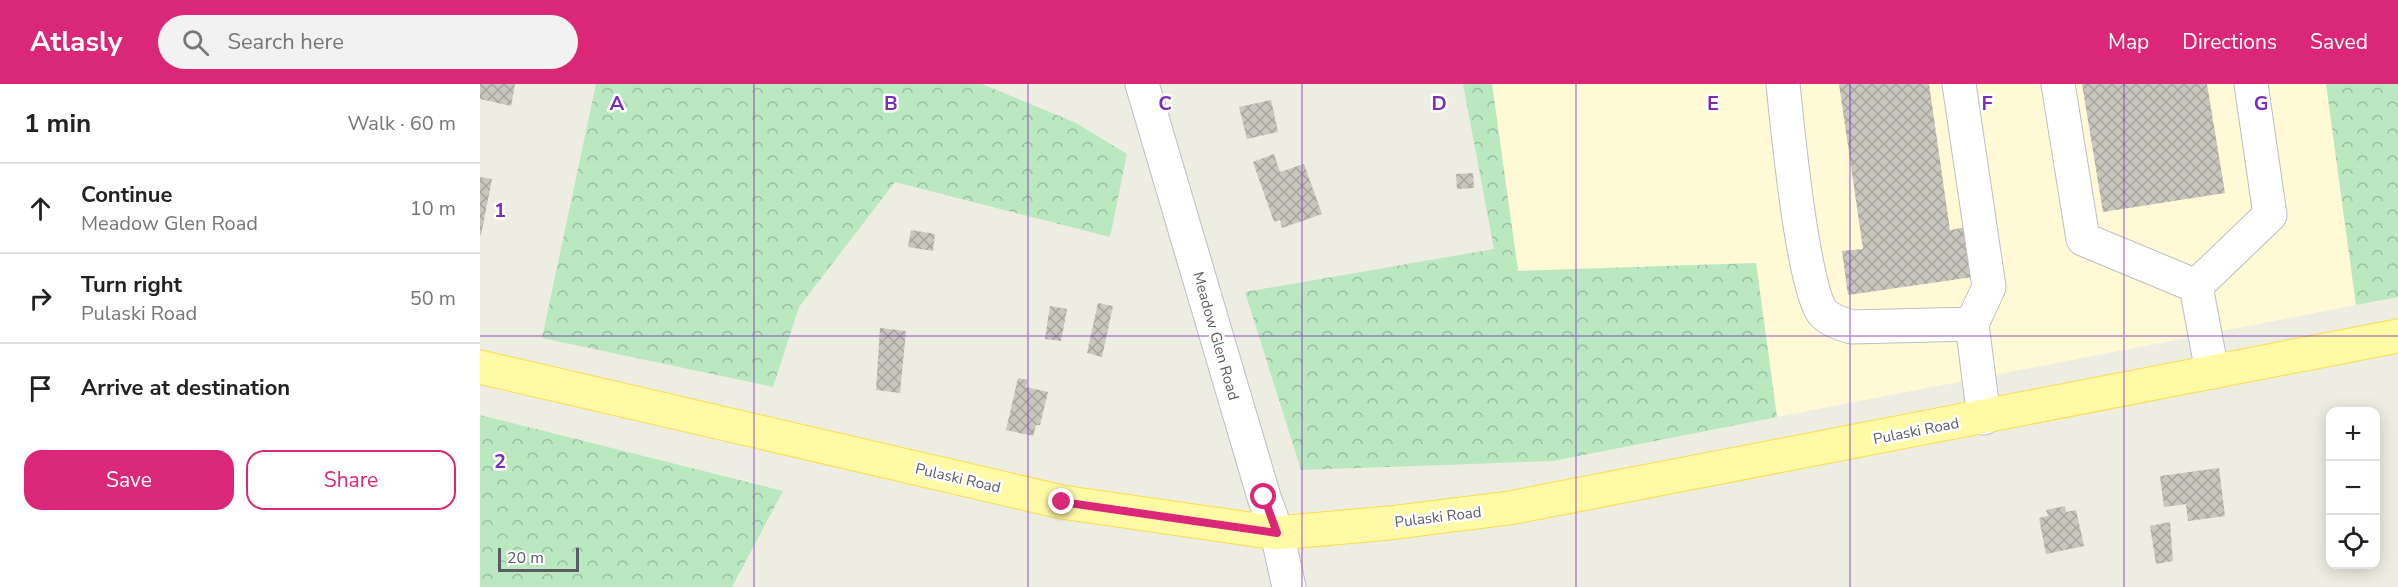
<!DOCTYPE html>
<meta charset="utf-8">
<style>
body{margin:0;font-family:"Nunito Sans",sans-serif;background:#f2f2f2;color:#222}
.controls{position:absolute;right:18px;bottom:18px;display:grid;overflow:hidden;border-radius:12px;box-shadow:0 3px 15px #0003}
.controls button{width:54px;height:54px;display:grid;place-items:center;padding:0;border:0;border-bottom:2px solid #e0e0e0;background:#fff;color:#222;font:30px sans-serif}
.scale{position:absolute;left:18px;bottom:15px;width:81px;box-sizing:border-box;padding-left:6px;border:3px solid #595d63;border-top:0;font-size:16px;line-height:21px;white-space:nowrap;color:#595d63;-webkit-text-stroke:4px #fff;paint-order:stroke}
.stop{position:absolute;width:18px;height:18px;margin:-14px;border:4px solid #db2777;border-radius:50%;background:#fff}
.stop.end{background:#db2777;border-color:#fff;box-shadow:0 2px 6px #0008}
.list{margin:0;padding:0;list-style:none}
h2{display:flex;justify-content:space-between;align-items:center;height:78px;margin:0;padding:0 24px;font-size:26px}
h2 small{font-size:20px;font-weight:400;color:#767676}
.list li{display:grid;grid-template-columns:39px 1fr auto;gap:18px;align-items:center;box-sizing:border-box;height:90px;padding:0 24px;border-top:2px solid #e0e0e0}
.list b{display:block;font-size:22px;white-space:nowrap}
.list p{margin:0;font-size:20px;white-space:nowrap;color:#767676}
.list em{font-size:20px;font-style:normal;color:#767676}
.actions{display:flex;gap:12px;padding:18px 24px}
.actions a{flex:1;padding:14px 0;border:2px solid #db2777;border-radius:18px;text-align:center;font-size:21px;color:#db2777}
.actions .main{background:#db2777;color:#fff}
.icon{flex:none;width:33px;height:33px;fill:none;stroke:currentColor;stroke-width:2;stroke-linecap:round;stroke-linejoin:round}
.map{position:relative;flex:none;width:1918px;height:503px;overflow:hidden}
header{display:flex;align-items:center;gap:36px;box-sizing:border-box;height:84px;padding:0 30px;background:#db2777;color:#fff}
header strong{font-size:28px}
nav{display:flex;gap:33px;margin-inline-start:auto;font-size:21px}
.search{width:420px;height:54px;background:#f2f2f2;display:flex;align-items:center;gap:15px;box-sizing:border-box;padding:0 21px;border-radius:33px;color:#767676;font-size:22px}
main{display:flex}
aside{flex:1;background:#fff}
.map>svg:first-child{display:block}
.commercial{fill:#fffad5}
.forest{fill:url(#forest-crowns)}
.building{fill:url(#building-cross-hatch)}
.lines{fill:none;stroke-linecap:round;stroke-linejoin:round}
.minor-casing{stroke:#bbbec4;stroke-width:35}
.major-casing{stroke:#fede4a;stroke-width:35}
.minor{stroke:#fff;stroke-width:33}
.major{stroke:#fffaa5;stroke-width:33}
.route{stroke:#db2777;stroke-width:8}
.grid{fill:none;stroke:#7b2cbf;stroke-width:1.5;stroke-opacity:0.55}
.labels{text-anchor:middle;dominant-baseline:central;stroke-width:5;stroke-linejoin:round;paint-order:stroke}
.street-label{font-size:15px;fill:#595d63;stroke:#fff}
.grid-label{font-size:20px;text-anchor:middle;font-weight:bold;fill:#7b2cbf;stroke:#fff;stroke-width:5;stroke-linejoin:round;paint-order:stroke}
</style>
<header>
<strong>Atlasly</strong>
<div class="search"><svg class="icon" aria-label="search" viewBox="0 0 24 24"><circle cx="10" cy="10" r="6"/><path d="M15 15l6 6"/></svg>Search here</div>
<nav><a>Map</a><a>Directions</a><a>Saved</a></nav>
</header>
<main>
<aside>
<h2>1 min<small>Walk · 60 m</small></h2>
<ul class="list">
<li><svg class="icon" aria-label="ahead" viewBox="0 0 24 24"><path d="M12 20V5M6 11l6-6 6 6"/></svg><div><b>Continue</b><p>Meadow Glen Road</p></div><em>10 m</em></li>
<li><svg class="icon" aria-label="right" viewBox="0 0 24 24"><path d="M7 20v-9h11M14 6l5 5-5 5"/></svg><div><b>Turn right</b><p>Pulaski Road</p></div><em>50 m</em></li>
<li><svg class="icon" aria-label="arrive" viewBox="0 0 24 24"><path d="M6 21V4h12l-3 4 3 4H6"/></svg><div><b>Arrive at destination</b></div></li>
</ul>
<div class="actions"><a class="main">Save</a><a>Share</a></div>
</aside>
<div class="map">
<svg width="1918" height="503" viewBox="0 0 1918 503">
<defs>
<pattern id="forest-crowns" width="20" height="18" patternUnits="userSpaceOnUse" patternTransform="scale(1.5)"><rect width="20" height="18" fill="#bae8bf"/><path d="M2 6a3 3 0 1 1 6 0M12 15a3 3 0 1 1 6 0" fill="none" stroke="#9abf9f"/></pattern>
<pattern id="building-cross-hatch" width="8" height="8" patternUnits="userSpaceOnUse" patternTransform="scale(1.5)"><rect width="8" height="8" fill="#c9c6be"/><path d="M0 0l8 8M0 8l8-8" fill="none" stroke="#a6a49e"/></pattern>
</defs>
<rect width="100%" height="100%" fill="#eeede1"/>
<path class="commercial" d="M 1012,0 L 1846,0 L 1876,221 L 1297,333 L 1276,179 L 1038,187 Z"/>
<path class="forest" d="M 116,0 L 502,0 L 596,39 L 647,70 L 630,153 L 415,98 L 319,223 L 293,303 L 62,254 Z
M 983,0 L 1012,0 L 1038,187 L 1276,179 L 1297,333 L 1073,377 L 821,386 L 765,208 L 1014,165 Z
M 1846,0 L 1918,0 L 1918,213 L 1876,221 Z
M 0,331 L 303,407 L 252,503 L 0,503 Z"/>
<path class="building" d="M 0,0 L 35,0 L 31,22 L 0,15 Z
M 1359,0 L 1449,0 L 1470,146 L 1486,143 L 1493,193 L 1368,211 L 1362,167 L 1383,165 Z
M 1602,0 L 1727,0 L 1745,109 L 1623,128 Z
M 791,16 L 798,48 L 767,55 L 759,23 Z
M 794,70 L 800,88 L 824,80 L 842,130 L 802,144 L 800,136 L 794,138 L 773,78 Z
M 993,89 L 994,104 L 977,105 L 976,90 Z
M 0,93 L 12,95 L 1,151 L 0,151 Z
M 431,146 L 455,150 L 453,167 L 428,163 Z
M 618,219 L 633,222 L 622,273 L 607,269 Z
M 570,222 L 587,225 L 581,257 L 565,255 Z
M 400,244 L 426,247 L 420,309 L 396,306 Z
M 538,294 L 548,296 L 546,303 L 568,308 L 560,341 L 556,341 L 553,352 L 526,346 Z
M 1739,384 L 1745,432 L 1708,437 L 1706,420 L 1684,423 L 1680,392 Z
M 1585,422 L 1586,428 L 1596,426 L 1604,462 L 1566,470 L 1559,434 L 1568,432 L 1566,426 Z
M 1690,438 L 1693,477 L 1676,480 L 1670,442 Z"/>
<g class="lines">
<defs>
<path id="minor" d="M 662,0 L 784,413 L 797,449 L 809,503
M 1303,0 C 1307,39 1323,206 1343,229 C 1351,237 1362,240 1372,243 L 1492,240
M 1479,0 L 1509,203 L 1492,240 L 1504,334
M 1578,0 L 1603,155 L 1716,202
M 1732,288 L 1716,202 L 1790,131 L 1771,0"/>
<path id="major" d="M 0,283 L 582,418 L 797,449 L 909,439 L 1029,424 L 1918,252"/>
</defs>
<use href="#minor" class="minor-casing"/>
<use href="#major" class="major-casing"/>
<use href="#minor" class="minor"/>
<use href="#major" class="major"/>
</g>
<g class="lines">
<path class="route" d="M 582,418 L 797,449 L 784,413"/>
</g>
<path class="grid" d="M 274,0 L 274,503M 548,0 L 548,503M 822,0 L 822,503M 1096,0 L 1096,503M 1370,0 L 1370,503M 1644,0 L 1644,503M 0,252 L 1918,252"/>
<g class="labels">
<g class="street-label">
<text transform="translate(736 252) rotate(74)">Meadow Glen Road</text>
<text transform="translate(1436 347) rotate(-11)">Pulaski Road</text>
<text transform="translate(478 394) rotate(13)">Pulaski Road</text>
<text transform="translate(958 433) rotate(-7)">Pulaski Road</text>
</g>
</g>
<g class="grid-label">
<text x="137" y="26">A</text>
<text x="411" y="26">B</text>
<text x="685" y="26">C</text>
<text x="959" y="26">D</text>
<text x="1233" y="26">E</text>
<text x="1507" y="26">F</text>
<text x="1781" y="26">G</text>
<text x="20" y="133">1</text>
<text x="20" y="384">2</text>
</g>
</svg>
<div class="controls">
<button>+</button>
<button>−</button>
<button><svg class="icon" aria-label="locate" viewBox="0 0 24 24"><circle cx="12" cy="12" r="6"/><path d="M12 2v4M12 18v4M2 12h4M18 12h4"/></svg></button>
</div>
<div class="scale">20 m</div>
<div class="stop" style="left:784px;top:413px"></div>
<div class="stop end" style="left:582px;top:418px"></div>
</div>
</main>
